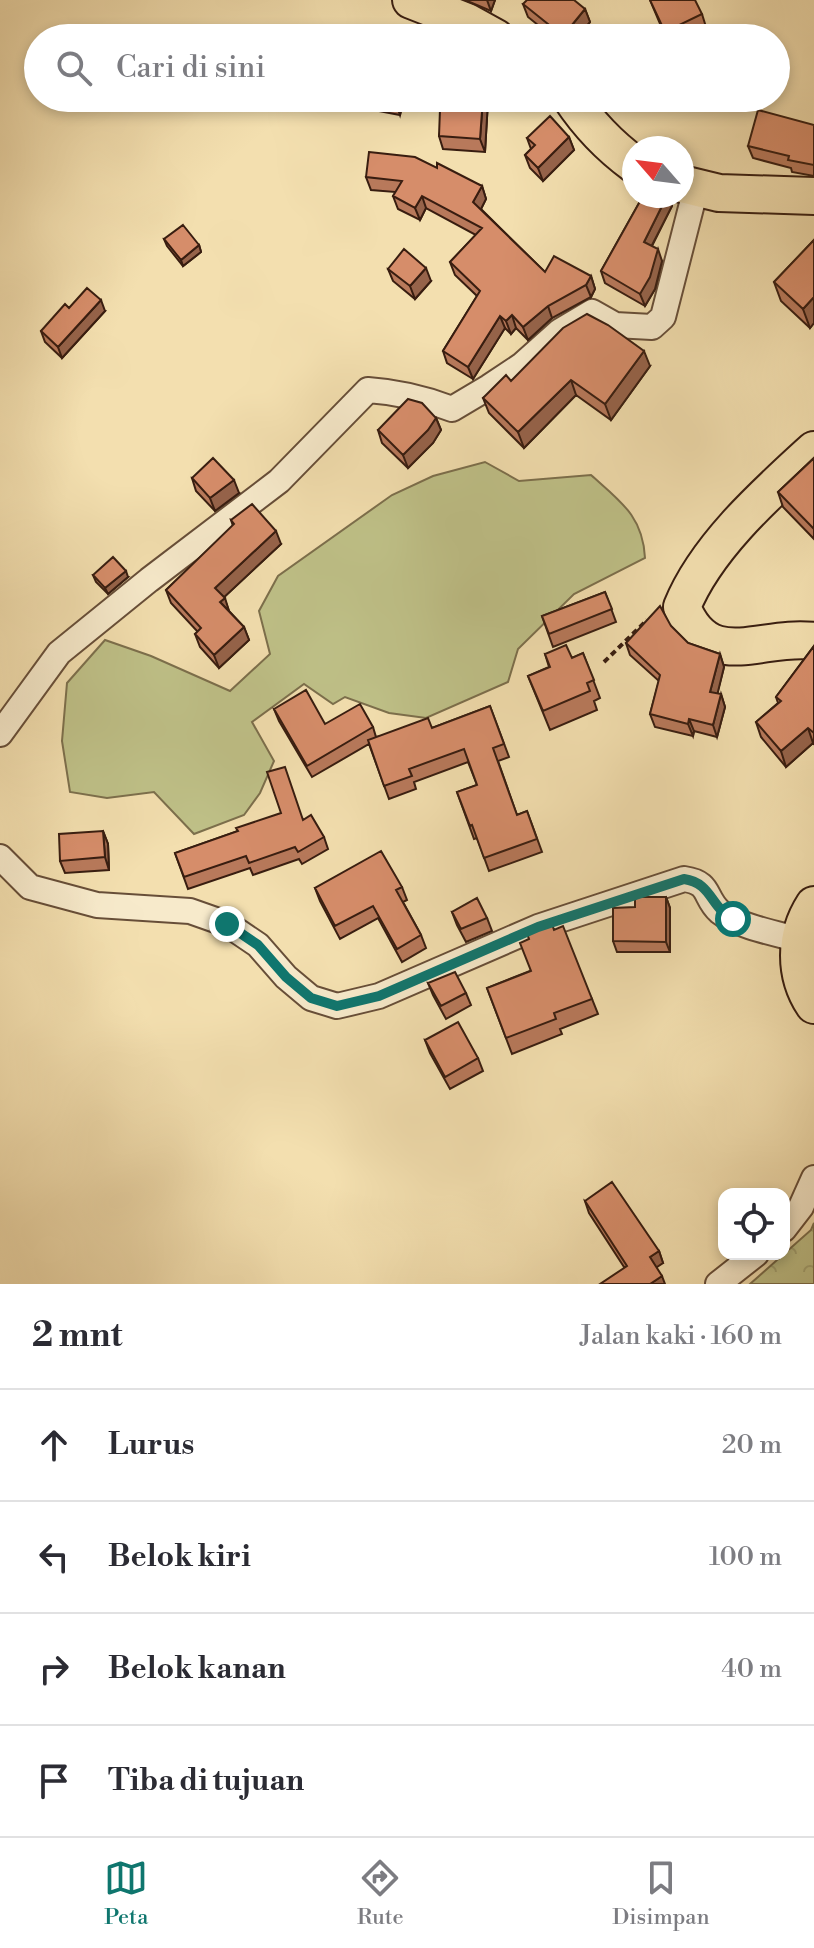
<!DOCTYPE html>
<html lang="id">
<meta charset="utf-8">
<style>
body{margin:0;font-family:"Libre Bodoni",serif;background:#f7f7f7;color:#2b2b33}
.controls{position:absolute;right:24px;bottom:24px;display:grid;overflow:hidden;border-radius:16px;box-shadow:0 4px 12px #0003}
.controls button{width:72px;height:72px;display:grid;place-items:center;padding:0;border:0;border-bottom:2px solid #e1e1e2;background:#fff;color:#2b2b33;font:40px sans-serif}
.compass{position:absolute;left:622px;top:136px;width:72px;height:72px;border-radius:50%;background:#fff;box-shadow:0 4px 12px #0003;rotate:298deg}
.stop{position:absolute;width:24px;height:24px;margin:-18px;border:6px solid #0f766e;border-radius:50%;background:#fff}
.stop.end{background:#0f766e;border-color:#fff;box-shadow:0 2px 8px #0008}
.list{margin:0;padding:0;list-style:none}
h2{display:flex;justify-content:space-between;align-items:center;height:104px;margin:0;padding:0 32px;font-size:34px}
h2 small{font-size:26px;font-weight:400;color:#7c7c81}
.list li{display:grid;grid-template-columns:52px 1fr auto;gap:24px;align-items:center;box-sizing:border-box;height:112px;padding:0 32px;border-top:2px solid #e1e1e2}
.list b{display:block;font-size:30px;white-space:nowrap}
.list em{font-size:26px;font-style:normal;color:#7c7c81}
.icon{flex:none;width:44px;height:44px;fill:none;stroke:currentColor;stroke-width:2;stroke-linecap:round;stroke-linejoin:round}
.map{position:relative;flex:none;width:814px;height:1284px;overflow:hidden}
.search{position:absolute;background:#fff;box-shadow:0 4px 12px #0003;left:24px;right:24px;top:24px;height:88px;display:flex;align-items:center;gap:20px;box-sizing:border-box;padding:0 28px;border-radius:44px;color:#7c7c81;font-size:30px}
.sheet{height:552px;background:#fff}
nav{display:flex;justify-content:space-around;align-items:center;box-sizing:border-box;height:112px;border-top:2px solid #e1e1e2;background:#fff;font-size:22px;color:#7c7c81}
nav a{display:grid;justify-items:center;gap:4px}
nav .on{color:#0f766e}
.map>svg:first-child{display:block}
.green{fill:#bfc188;stroke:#7c6f4c;stroke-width:2}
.forest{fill:url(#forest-crowns);stroke:#7c6f4c;stroke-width:2}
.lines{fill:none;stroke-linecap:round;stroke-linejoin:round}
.minor-casing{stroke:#674e38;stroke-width:28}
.primary-casing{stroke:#381d10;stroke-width:40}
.path{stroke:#381d10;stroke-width:4;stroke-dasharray:6 4;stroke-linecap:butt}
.minor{stroke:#f7eacb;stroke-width:24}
.primary{stroke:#f3dfaf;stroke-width:36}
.wall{fill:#b8795b;stroke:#381d10;stroke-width:2}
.shaded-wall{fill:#96634a;stroke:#381d10;stroke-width:2}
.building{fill:#d68d6a;stroke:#381d10;stroke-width:2}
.route{stroke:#0f766e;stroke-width:10}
</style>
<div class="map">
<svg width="814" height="1284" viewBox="0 0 814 1284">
<defs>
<pattern id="forest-crowns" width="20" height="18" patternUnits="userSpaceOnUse" patternTransform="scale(2)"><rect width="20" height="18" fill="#bfc188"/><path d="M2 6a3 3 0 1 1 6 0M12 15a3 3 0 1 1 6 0" fill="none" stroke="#a5a574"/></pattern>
</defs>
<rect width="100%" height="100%" fill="#f3dfaf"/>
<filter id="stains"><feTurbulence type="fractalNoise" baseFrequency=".0025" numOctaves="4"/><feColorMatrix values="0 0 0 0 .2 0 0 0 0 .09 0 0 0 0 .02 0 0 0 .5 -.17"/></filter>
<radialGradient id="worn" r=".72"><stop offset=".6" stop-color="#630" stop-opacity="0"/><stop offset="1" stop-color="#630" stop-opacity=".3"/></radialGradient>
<path class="green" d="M 485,462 L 519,481 L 591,475 C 620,501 643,516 645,558 L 574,594 L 518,649 L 508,682 L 426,718 L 389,713 L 345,697 L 333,704 L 304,684 L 252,722 L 274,761 L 260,793 L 244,815 L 194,834 L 154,792 L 107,798 L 70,792 L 62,741 L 67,683 L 105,640 L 151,656 L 230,691 L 270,654 L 259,611 L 278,576 L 392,495 L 433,476 Z"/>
<path class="forest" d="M 814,1223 L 814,1284 L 750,1284 L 811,1230 Z"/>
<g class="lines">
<defs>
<path id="minor" d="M 0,734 L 59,653 L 149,580 L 279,481 L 368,390 C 398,392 424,398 452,409 L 489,387 L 522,365 L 560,331 L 592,312 L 615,325 L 652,327 L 663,317 L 696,188
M 0,857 L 30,887 L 97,905 L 190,911 L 227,924 L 258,945 L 286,977 L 311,998 L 337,1006 L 379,996 L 538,927 L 684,879 C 712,883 703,897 720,912 C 737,926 778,934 800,940
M 784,1229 L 801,1207 L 814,1178
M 718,1284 L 756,1254"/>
<path id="primary" d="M 411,0 L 467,22 L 496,38
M 571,98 C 589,125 608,145 634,164
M 682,184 L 719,193 L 814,196
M 814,450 C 767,493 706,547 682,607 C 709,674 761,634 814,641
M 814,905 C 794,936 794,975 814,1005"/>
</defs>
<use href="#minor" class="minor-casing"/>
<use href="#primary" class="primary-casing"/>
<path class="path" d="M 604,662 L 647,620"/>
<use href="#minor" class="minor"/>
<use href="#primary" class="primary"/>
</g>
<path class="wall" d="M 465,0 L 495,0 L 491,11 Z
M 650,0 L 702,14 L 706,27 L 684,38 L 666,38 Z
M 523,4 L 585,9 L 590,22 L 577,38 L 554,38 L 528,17 Z
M 372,98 L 404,98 L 400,115 L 373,110 L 371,103 Z
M 449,98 L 487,98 L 488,101 L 485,152 L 443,149 L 439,136 Z
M 814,125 L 814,176 L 792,172 L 791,168 L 753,158 L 748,146 Z
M 569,137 L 574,150 L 543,181 L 530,168 L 525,155 L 531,149 L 527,138 Z
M 437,168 L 482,186 L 486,199 L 481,209 L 545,272 L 591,276 L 595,289 L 591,297 L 552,318 L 528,340 L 516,328 L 511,334 L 505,328 L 473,379 L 447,363 L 443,351 L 477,296 L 455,275 L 450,262 L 476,235 L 426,208 L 420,220 L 398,209 L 393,196 L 396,192 L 371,190 L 366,177 Z
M 643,196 L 669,196 L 672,206 L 652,246 L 662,261 L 655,289 L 645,306 L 605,283 L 601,271 Z
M 164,239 L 199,245 L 201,252 L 183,266 L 167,246 Z
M 814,240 L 814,323 L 810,328 L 781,301 L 774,282 Z
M 388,269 L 431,281 L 415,299 L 393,281 Z
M 69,308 L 105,311 L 62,358 L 45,342 L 41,331 Z
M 650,366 L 611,420 L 576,395 L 524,448 L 489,413 L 483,398 L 511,381 Z
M 436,418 L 441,430 L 433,443 L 408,468 L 382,443 L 378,430 Z
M 814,458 L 814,539 L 783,507 L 778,492 Z
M 192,478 L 239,493 L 215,511 L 196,491 Z
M 231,520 L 281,544 L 224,597 L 229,611 L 244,627 L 249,640 L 219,668 L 200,647 L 195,634 L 198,632 L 171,603 L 166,590 L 233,526 Z
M 93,575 L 128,577 L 108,594 L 96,582 Z
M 605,592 L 616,622 L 553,647 L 542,616 Z
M 671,626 L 688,643 L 720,654 L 724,667 L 717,694 L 721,694 L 725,707 L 717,737 L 694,731 L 693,736 L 655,727 L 650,714 L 659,681 L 630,655 L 626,643 Z
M 814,646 L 814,744 L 813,743 L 786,767 L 761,737 L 756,722 L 778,703 L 776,697 Z
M 583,653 L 600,698 L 594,701 L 597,710 L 550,730 L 528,676 L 549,667 L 545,654 L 572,658 Z
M 490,706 L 509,757 L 498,761 L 517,815 L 527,811 L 542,852 L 489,871 L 477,838 L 474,839 L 457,792 L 477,785 L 468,762 L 414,782 L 416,789 L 389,799 L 369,744 L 312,777 L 279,721 L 274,709 L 325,724 L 373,727 L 376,737 L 432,728 Z
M 303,820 L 324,837 L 328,849 L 302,864 L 299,859 L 253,875 L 250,868 L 188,889 L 175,853 L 238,831 Z
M 103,831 L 108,844 L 109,870 L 65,873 L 60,861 Z
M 402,887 L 407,900 L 403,902 L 421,935 L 426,948 L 402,962 L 378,918 L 340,939 L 320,901 L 315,888 Z
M 666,897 L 670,908 L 670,952 L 617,952 L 613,941 L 635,907 Z
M 452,912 L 487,918 L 492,931 L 466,942 L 457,925 Z
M 554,930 L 592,999 L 598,1014 L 560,1029 L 562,1034 L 512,1054 L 487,988 L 530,971 Z
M 428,983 L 466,993 L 471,1005 L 446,1019 L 433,995 Z
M 425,1040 L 478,1058 L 483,1071 L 450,1089 L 430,1053 Z
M 585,1201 L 659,1251 L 663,1263 L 624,1267 L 589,1213 Z"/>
<path class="shaded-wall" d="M 487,0 L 495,0 L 491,11 Z
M 585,9 L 590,22 L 577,38 L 564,38 L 563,36 Z
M 400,98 L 404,98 L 400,115 L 398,109 Z
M 483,98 L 487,98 L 488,101 L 485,152 L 480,139 Z
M 569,137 L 574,150 L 543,181 L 538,168 Z
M 482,186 L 486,199 L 478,215 L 473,202 Z
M 422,196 L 426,208 L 420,220 L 415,208 Z
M 667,196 L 669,196 L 672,206 L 648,253 L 644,242 Z
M 199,245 L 201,252 L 183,266 L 181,260 Z
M 658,249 L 662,261 L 655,289 L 645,306 L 640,294 Z
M 426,268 L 431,281 L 415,299 L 410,286 Z
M 591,276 L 595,289 L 591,297 L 586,285 Z
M 814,297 L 814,323 L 810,328 L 803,309 Z
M 101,300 L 105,311 L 62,358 L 58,347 Z
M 548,306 L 552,318 L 528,340 L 523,327 Z
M 512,315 L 516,328 L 511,334 L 506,321 Z
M 500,316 L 505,328 L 473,379 L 468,367 Z
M 644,351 L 650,366 L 611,420 L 605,404 Z
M 571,380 L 576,395 L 524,448 L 518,432 Z
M 436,418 L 441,430 L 433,443 L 408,468 L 403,455 Z
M 234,480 L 239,493 L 215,511 L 210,498 Z
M 276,531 L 281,544 L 220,601 L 215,588 Z
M 126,571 L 128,577 L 108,594 L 105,588 Z
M 225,598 L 229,611 L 220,602 Z
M 244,627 L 249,640 L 219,668 L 214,655 Z
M 720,654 L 724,667 L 715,704 L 710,692 Z
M 721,694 L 725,707 L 717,737 L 713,725 Z
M 689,719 L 694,731 L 693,736 L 688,724 Z
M 808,728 L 813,743 L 786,767 L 781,751 Z
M 103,831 L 108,844 L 109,870 L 105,857 Z
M 666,897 L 670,908 L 670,952 L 666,942 Z
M 659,1251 L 663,1263 L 654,1269 L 650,1257 Z
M 662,1276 L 665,1284 L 650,1284 Z"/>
<path class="building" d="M 527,0 L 574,0 L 585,9 L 563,36 L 523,4 Z
M 650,0 L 695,0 L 702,14 L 665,32 Z
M 696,31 L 711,38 L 693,38 Z
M 372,98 L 400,98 L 398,109 L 371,103 Z
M 449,98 L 483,98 L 480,139 L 439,136 L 440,109 Z
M 758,110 L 814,125 L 814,165 L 788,160 L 789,156 L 748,146 Z
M 550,116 L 569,137 L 538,168 L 525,155 L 535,145 L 527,138 Z
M 369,152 L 415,157 L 437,168 L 437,163 L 482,186 L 473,202 L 545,272 L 554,256 L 591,276 L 586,285 L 548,306 L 523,327 L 512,315 L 506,321 L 500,316 L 468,367 L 443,351 L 480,291 L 450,262 L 482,228 L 422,196 L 415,208 L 393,196 L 402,181 L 366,177 Z
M 643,196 L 667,196 L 644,242 L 658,249 L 650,277 L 640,294 L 601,271 Z
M 183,225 L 199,245 L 181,260 L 164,239 Z
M 814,240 L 814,297 L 803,309 L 774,282 Z
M 404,249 L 426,268 L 410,286 L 388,269 Z
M 87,288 L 101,300 L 58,347 L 41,331 L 65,304 L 69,308 Z
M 587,314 L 608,325 L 644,351 L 605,404 L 571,380 L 518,432 L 483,398 L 506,375 L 511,381 L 563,328 Z
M 408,399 L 422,403 L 436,418 L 428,430 L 403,455 L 378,430 Z
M 213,458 L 234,480 L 210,498 L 192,478 Z
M 814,458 L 814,529 L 778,492 Z
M 252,504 L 276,531 L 215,588 L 225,598 L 220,602 L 244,627 L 214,655 L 195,634 L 201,628 L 166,590 L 234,524 L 231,520 Z
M 113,557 L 126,571 L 105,588 L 93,575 Z
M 605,592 L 612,609 L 549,634 L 542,616 Z
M 660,606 L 671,626 L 688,643 L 720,654 L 710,692 L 721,694 L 713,725 L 689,719 L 688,724 L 650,714 L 660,675 L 626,643 Z
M 566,645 L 572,658 L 583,653 L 594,680 L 587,683 L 590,691 L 543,711 L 528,676 L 550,667 L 545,654 Z
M 814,646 L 814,733 L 808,728 L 781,751 L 756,722 L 781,701 L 776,697 Z
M 306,690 L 325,724 L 360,704 L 373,727 L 307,766 L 274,709 Z
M 490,706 L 504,744 L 493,748 L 517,815 L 527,811 L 537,839 L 484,858 L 472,825 L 470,826 L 457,792 L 477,785 L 464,749 L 409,769 L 412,776 L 384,786 L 368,740 L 428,718 L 432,728 Z
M 285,767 L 303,820 L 311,815 L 324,837 L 298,852 L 295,847 L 249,863 L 246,856 L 184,877 L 175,853 L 238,831 L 236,828 L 281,813 L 267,772 Z
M 103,831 L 105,857 L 60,861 L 59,834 Z
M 381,851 L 402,887 L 396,890 L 421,935 L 397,949 L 373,906 L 335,926 L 315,888 Z
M 639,897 L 666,897 L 666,942 L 613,941 L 613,908 L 635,907 L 635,899 Z
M 477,898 L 487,918 L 461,929 L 452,912 Z
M 551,921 L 554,930 L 563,926 L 592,999 L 554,1013 L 556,1019 L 506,1038 L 487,988 L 531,971 L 520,943 L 529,939 L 526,931 Z
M 455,972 L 466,993 L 441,1006 L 428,983 Z
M 458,1022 L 478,1058 L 445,1077 L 425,1040 Z
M 612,1182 L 659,1251 L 650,1257 L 662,1276 L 650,1284 L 600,1284 L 627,1266 L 585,1201 Z"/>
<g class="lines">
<path class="route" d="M 227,924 L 258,945 L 286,977 L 311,998 L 337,1006 L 379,996 L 538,927 L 684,879 C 712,883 710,907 733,919"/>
</g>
<rect width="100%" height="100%" filter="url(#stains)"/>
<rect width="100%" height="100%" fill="url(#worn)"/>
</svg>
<div class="controls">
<button><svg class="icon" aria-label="locate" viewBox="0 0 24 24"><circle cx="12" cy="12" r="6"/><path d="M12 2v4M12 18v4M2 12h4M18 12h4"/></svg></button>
</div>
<svg class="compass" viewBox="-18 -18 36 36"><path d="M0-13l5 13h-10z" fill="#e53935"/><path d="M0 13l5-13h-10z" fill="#7c7c81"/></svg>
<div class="stop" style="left:733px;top:919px"></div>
<div class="stop end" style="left:227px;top:924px"></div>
<div class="search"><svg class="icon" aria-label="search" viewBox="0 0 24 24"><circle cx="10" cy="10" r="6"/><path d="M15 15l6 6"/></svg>Cari di sini</div>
</div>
<section class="sheet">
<h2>2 mnt<small>Jalan kaki · 160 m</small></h2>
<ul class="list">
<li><svg class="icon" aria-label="ahead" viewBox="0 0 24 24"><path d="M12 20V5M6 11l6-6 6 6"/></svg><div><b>Lurus</b></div><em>20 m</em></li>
<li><svg class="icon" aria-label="left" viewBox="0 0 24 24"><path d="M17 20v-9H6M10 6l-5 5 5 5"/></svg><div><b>Belok kiri</b></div><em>100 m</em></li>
<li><svg class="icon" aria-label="right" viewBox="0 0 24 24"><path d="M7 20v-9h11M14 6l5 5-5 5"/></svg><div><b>Belok kanan</b></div><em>40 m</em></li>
<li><svg class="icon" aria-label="arrive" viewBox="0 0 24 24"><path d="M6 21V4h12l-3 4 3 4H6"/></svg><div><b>Tiba di tujuan</b></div></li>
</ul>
</section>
<nav>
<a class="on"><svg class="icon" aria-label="map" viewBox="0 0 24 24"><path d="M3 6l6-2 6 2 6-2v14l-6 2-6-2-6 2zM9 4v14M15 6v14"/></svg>Peta</a>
<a><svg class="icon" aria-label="directions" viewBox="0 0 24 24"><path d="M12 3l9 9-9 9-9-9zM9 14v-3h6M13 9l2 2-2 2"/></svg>Rute</a>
<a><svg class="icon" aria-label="saved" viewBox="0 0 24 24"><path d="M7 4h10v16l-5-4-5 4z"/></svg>Disimpan</a>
</nav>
